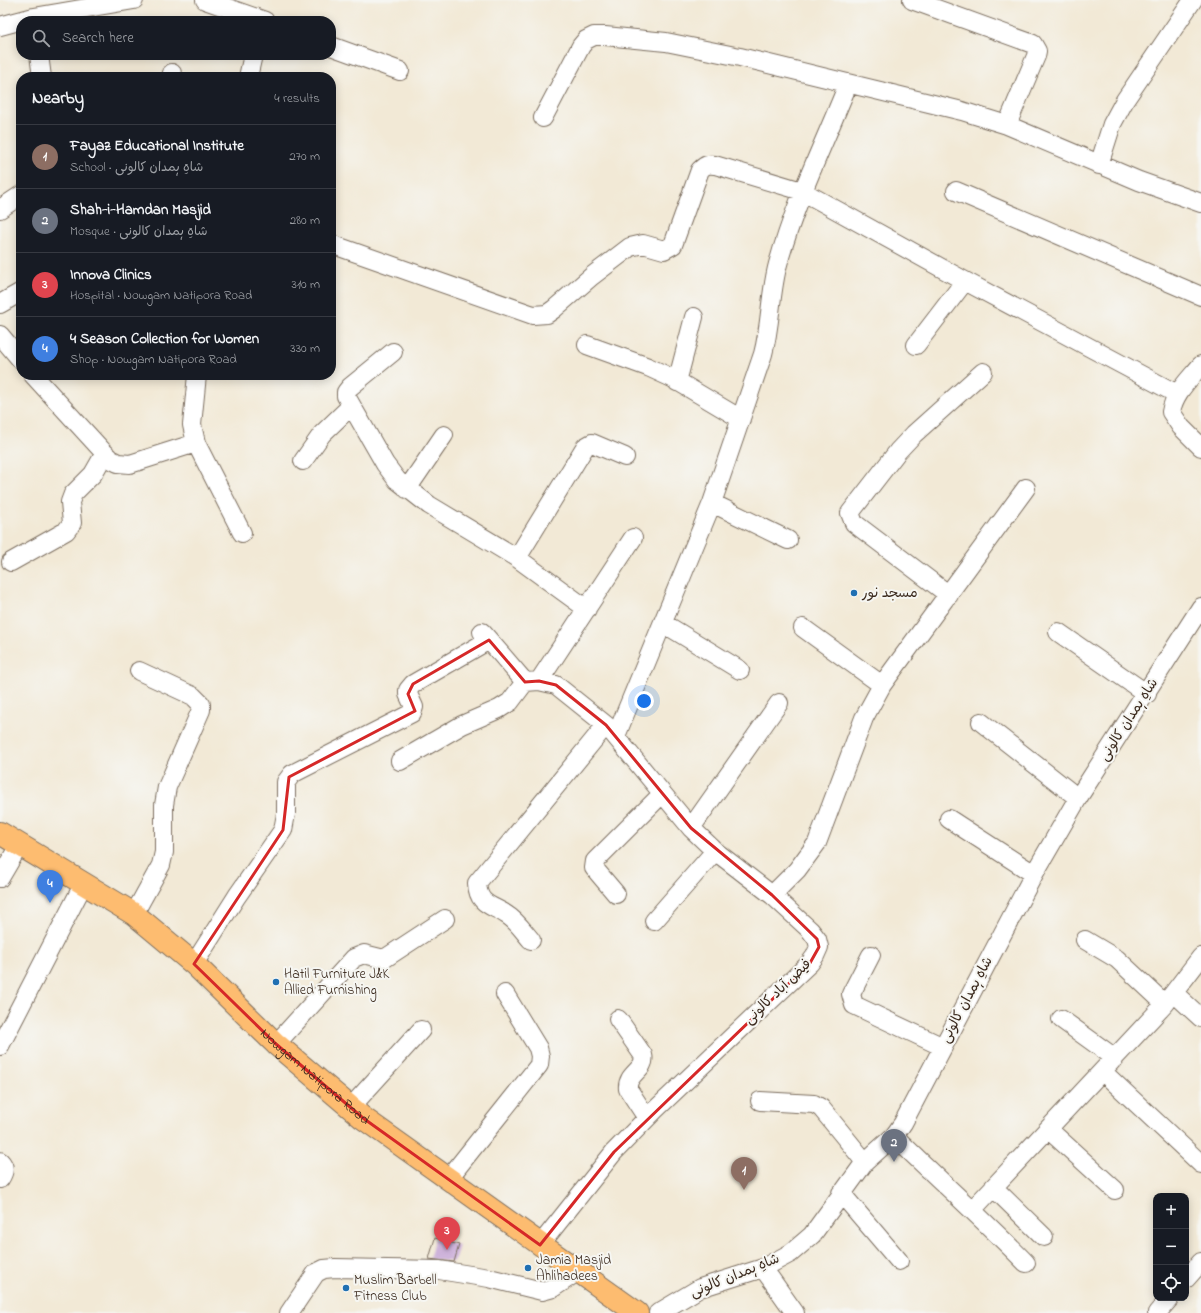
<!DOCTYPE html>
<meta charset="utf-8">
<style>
body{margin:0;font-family:"Indie Flower","Playpen Sans Arabic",sans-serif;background:#242831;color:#f1f3f6}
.controls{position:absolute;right:12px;bottom:12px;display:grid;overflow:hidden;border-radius:8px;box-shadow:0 2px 10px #0003}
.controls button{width:36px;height:36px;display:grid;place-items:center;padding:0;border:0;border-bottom:1px solid #363941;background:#171b24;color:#f1f3f6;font:20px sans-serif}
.you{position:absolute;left:644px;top:701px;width:14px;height:14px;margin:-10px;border:3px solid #fff;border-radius:50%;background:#1a73e8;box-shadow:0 0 0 6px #1a73e833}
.badge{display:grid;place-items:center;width:26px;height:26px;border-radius:50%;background:#0b8043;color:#fff;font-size:13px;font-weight:700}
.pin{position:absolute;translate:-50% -33px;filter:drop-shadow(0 1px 2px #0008)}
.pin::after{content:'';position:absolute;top:21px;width:14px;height:12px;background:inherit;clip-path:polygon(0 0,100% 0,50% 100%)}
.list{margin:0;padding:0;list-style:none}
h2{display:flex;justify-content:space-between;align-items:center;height:52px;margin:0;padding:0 16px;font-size:17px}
h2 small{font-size:13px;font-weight:400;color:#9ea1a6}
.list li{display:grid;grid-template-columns:26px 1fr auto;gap:12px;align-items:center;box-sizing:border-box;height:64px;padding:0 16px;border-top:1px solid #363941}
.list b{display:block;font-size:15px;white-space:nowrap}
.list p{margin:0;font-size:13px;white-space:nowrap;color:#9ea1a6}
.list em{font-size:13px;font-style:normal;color:#9ea1a6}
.icon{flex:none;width:22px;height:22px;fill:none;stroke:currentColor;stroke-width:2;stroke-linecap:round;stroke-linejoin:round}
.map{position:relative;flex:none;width:1201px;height:1313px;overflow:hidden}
.search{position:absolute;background:#171b24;box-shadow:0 2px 10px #0003;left:16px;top:16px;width:320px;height:44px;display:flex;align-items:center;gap:10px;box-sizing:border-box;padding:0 14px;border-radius:16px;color:#9ea1a6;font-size:15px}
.panel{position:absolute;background:#171b24;box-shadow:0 2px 10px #0003;left:16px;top:72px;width:320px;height:308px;border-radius:16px}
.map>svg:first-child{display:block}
.building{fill:#ceb2da}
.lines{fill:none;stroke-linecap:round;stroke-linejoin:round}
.minor-casing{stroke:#7b6d5e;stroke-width:20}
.major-casing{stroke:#7b6d5e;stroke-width:24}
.minor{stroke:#fff;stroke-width:18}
.major{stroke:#fdbc70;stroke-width:22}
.marked{fill:none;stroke:#d62828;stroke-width:3;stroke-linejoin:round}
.poi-dot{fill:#1f6fb2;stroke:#f6f6f2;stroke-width:1.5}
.labels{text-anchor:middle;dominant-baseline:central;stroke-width:4;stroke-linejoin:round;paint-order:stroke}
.poi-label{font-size:14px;fill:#3b2a1e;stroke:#f6f6f2;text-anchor:start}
.street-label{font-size:14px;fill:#3b2a1e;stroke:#f6f6f2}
</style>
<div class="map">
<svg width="1201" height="1313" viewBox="0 0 1201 1313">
<rect width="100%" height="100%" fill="#f6f6f2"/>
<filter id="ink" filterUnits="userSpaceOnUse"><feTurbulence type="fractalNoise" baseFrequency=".025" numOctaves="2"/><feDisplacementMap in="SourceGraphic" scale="8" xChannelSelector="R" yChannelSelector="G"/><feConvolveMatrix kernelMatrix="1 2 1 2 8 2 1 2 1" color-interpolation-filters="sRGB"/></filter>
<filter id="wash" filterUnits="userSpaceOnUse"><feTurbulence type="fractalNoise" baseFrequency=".012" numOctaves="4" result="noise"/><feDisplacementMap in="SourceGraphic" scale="16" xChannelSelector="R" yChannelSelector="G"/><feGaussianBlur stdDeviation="0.9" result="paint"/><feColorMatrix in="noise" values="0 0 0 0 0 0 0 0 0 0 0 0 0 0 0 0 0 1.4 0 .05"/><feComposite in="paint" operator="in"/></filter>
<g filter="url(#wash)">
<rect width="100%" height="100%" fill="#f2e9d6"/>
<g id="blocks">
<path class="building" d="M 435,1238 L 459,1245 L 454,1262 L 429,1259 Z"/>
</g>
</g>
<g filter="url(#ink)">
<use href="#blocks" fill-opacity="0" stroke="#7b6d5e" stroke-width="1"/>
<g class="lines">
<defs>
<path id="minor" d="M 205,0 L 265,21
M 912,0 L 1033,44 L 1037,51 L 1036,56 L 1007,125
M 0,26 L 34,17 L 134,0
M 331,46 L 400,71
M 39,55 L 42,77
M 171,77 L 172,73
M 248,77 L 253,55
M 543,118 L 581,46 L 586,40 L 594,36 L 605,36 L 666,42 L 740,57 L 962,111 L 1007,125 L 1139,181 L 1201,203
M 1099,165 L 1112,124 L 1125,100 L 1193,0
M 956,191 L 1201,296
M 0,209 L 21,195
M 331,244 L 533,315 L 547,314 L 554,309 L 592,276 L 630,247 L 643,244 L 664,250 L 673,245 L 700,170 C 705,165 708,164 715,165 L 802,191 L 965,281 L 1177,394
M 0,304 L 21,292
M 0,335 L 21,360
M 587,345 L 648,367 L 672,378 L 741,419
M 916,345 L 965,281
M 393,352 L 350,387 L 346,392 L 346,396 L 385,464 L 397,480 L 429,505 L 517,558 L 587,609
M 1201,365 C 1189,380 1174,393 1171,412 L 1181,427 L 1201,447
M 33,375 L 110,459 L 118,463 L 130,464 L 196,443
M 197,375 L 192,425 L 196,443 L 242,533
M 677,382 L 694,317
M 303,461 L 322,434 L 351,406
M 407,489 L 444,435
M 712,503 L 788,540
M 517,558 L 585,447 L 592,443 L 625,457
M 11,562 L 66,531 L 72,523 L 70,502 L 73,494 L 93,474 L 105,453
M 949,595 L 854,523 L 850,513 L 898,451 L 914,434 L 983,372
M 663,623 L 740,670
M 803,628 L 882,685
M 482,632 L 525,682
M 1058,632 L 1147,694
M 539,681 L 633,538
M 525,682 L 539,681 L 556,685 L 606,725 L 691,828 L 715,851 L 772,895 L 810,930 L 817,939 L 819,947 L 815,956 L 810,963 L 655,1110 L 614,1152 L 540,1245
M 981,722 L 1078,798
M 616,736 L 712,503 L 763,354 C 771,324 770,293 778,264 C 795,202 824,144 848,84
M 400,761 L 462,725 L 499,709 L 510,702 L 525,682
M 949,819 L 1034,874
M 691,828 L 779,703
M 0,878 L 20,844
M 616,894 L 594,868 L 595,861 L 662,794
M 772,895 L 797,870 L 817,843 L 864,718 L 882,685 L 1026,488
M 134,914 L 161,865 L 164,852 L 164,805 L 167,787 L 201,710 L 201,704 L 193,696 L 139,671
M 654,921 L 715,851
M 531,940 C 524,932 516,920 507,915 C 493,905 478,906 477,883 L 606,725
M 1085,940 L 1117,959 L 1165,1004
M 871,955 L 851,994 L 854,1005 L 943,1047
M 194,964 L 237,896 L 283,830 L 286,814 L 286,782 L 292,774 L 412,713 L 414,707 L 408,694 L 408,690 L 413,684 L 489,640
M 1174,993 L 1201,1018
M 618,1019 L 643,1055 C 647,1070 626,1073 628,1089 L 647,1118
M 1061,1019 L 1115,1058
M 276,1044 L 354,958 L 364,954 L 384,959 L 445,919
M 0,1046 L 84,883
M 1103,1072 L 1201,1164
M 760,1101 L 814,1104 L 821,1108 L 865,1162
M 351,1107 L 421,1030
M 1048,1129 L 1115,1190
M 894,1136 C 938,1179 983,1219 1026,1263
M 0,1161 C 6,1167 4,1173 0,1179
M 449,1178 L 539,1065 L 540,1056 L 538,1048 L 505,994
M 994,1188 L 1044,1237
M 841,1193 L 899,1261
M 973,1209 L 1165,1004 L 1201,957
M 763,1268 L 795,1313
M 1186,1279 L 1201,1262
M 289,1313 L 316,1273 L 324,1269 L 335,1268 L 439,1270 L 489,1278 L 542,1291 L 553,1288 L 577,1272
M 658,1313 L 700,1288 L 763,1268 L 791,1253 L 812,1235 L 865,1162 L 894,1136 L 903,1123 L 1034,874 L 1078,798 L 1201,607
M 1157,1313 L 1170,1298"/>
<g id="major">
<path id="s1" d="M 0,833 L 134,914 L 194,964 L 276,1044 L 363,1118 L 637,1313"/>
</g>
</defs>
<use href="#minor" class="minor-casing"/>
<use href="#major" class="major-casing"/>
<use href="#minor" class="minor"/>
<use href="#major" class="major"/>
</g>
</g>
<path class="marked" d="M 489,640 L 525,682 L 539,681 L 556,685 L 606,725 L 691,828 L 772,895 L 817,939 L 819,947 L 810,963 L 614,1152 L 540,1245 L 363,1118 L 276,1044 L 194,964 L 283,830 L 289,777 L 415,711 L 408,694 L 413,684 Z"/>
<g class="poi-dot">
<circle cx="854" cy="593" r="4"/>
<circle cx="276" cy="982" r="4"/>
<circle cx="528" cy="1268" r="4"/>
<circle cx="346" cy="1288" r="4"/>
</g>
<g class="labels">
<g class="poi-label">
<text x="862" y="593">مسجد نور</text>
<text x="284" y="974">Hatil Furniture J&amp;K<tspan x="284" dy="16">Allied Furnishing</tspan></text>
<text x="536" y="1260">Jamia Masjid<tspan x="536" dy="16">Ahlihadees</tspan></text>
<text x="354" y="1280">Muslim Barbell<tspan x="354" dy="16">Fitness Club</tspan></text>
</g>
<g class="street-label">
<text transform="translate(1129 720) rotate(-57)">شاہِ ہمدان کالونی</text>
<text transform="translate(778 992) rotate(-44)">فیض آباد کالونی</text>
<text transform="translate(967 1000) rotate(-62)">شاہِ ہمدان کالونی</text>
<text stroke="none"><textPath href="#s1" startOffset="400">Nowgam Natipora Road</textPath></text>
<text transform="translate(735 1276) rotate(-22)">شاہِ ہمدان کالونی</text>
</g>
</g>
</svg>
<div class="controls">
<button>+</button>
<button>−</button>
<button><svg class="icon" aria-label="locate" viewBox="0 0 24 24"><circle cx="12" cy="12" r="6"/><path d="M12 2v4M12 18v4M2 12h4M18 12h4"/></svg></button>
</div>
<div class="you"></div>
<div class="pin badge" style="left:744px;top:1190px;background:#8d6e63">1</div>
<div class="pin badge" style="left:894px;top:1162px;background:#6b7280">2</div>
<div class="pin badge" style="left:447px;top:1250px;background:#e0444e">3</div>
<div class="pin badge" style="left:50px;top:903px;background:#3f7fe0">4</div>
<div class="search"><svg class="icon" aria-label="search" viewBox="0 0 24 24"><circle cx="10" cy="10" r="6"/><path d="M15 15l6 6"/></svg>Search here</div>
<section class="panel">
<h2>Nearby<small>4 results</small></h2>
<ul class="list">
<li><span class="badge" style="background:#8d6e63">1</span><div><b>Fayaz Educational Institute</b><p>School · شاہِ ہمدان کالونی</p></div><em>270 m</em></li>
<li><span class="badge" style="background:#6b7280">2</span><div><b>Shah-i-Hamdan Masjid</b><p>Mosque · شاہِ ہمدان کالونی</p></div><em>280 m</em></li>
<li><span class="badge" style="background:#e0444e">3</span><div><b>Innova Clinics</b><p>Hospital · Nowgam Natipora Road</p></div><em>310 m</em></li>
<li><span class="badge" style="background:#3f7fe0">4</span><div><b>4 Season Collection for Women</b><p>Shop · Nowgam Natipora Road</p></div><em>330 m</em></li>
</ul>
</section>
</div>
